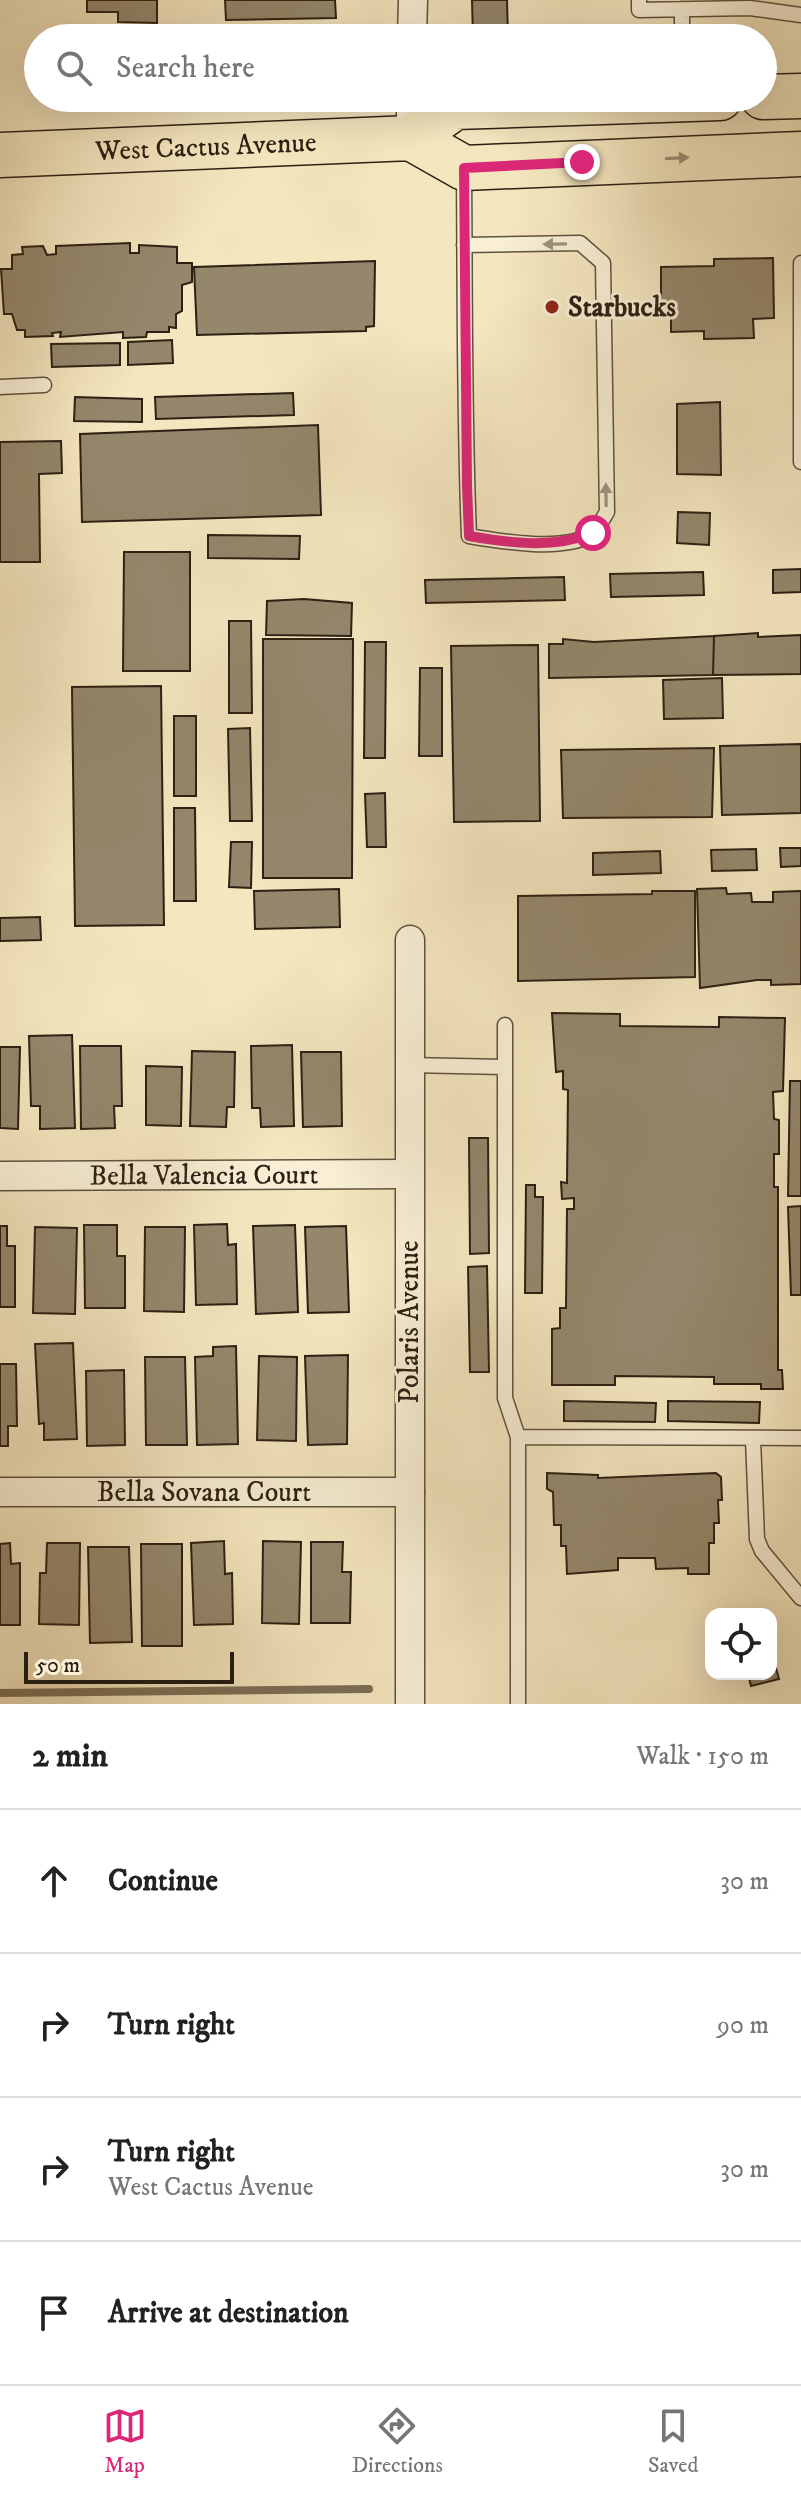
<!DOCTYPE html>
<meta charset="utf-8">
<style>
body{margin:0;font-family:"IM FELL DW Pica",serif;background:#f2f2f2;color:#222}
.controls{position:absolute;right:24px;bottom:24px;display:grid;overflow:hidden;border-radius:16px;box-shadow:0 8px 32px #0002}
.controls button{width:72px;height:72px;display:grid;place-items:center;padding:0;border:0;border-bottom:2px solid #e0e0e0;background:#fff;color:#222;font:40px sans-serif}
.scale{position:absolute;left:24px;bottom:20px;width:210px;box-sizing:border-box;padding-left:8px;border:4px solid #2c2013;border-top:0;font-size:22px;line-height:28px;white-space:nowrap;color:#2c2013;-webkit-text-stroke:6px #f8efd5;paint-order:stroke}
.stop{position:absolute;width:24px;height:24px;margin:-18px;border:6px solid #db2777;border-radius:50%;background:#fff}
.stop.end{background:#db2777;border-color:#fff;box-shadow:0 2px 8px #0008}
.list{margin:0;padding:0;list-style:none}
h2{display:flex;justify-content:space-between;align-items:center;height:104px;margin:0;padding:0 32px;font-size:34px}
h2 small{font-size:26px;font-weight:400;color:#767676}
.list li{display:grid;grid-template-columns:52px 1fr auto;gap:24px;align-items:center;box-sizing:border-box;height:144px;padding:0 32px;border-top:2px solid #e0e0e0}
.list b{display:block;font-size:30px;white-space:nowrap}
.list p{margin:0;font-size:26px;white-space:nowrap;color:#767676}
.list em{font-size:26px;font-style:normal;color:#767676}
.icon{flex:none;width:44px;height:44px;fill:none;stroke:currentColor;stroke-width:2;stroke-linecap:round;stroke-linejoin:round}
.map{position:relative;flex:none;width:801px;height:1704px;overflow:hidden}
.search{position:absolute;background:#fff;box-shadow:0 8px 32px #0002;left:24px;right:24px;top:24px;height:88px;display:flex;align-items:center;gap:20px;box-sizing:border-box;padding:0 28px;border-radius:44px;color:#767676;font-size:30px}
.sheet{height:680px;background:#fff}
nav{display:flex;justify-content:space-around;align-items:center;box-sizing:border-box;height:112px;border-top:2px solid #e0e0e0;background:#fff;font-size:22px;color:#767676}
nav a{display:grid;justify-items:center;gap:4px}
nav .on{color:#db2777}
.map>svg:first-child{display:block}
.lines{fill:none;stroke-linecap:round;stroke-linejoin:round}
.stream{stroke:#7b6f57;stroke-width:8}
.building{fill:#94876c;stroke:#2c2013;stroke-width:2}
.lane-casing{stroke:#5e523e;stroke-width:17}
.street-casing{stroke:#5e523e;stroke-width:31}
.primary-casing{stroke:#2c2013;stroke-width:47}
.lane{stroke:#f8efd5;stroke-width:14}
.street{stroke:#f8efd5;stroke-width:28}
.primary{stroke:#f4e6bf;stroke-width:44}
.oneway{fill:#9a8d72}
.oneway2{fill:#9c927e}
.route{stroke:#db2777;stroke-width:10}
.poi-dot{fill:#8f2418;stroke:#f8efd5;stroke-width:3}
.labels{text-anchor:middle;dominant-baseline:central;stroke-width:6;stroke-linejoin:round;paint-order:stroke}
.street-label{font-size:28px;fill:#2c2013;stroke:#f8efd5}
.poi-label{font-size:28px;font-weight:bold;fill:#2c2013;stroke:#f8efd5;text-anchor:start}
</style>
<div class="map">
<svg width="801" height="1704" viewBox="0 0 801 1704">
<rect width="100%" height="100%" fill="#f4e6bf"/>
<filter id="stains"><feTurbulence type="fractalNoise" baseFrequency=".0025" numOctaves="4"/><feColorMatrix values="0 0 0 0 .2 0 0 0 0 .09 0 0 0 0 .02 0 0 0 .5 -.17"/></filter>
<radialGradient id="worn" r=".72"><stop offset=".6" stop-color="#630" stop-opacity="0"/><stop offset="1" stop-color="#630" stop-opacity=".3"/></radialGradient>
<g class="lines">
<path class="stream" d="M 0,1693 L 369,1689"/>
</g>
<path class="building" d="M 87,0 L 157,0 L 157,23 L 118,22 L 118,12 L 87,12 Z
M 225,0 L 335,0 L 336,18 L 226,20 Z
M 472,0 L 507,0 L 508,38 L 473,38 Z
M 130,243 L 130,253 L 139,253 L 139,245 L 177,247 L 177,263 L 192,263 L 192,282 L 182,285 L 182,311 L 176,314 L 176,328 L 169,327 L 169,332 L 147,332 L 146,337 L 123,338 L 123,332 L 60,337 L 61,332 L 52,333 L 53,336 L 25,337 L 25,330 L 17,330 L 12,314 L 4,314 L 1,269 L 12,269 L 12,255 L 23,254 L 22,247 L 43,246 L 47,255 L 56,254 L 56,246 Z
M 773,258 L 774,318 L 753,319 L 754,338 L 704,339 L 704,331 L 671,332 L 671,301 L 661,301 L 661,267 L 714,266 L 714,259 Z
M 375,261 L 374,326 L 366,327 L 366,331 L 197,335 L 194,267 Z
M 172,340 L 173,363 L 128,365 L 128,342 Z
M 120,343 L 120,365 L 52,367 L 51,344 Z
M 293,393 L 294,415 L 156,419 L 155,397 Z
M 75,397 L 142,399 L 142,422 L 74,421 Z
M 720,402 L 721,475 L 677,474 L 677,404 Z
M 318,425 L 321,515 L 82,522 L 80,434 Z
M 61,441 L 62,473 L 39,474 L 40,562 L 0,562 L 0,442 Z
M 678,512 L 710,513 L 709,545 L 677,543 Z
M 208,535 L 300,536 L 299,559 L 208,558 Z
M 124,552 L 190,552 L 190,671 L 123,671 Z
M 801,569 L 801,592 L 773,593 L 773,570 Z
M 703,572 L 704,595 L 611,597 L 610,574 Z
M 564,577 L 565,600 L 426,603 L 425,580 Z
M 304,599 L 352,603 L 351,636 L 266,635 L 267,601 Z
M 229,621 L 251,621 L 252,713 L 229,713 Z
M 758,633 L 758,637 L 801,635 L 801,674 L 713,675 L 714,636 Z
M 714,636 L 713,675 L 549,678 L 549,644 L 563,644 L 563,639 L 594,642 Z
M 263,639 L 353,639 L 352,878 L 263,878 Z
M 365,642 L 386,642 L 385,758 L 364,758 Z
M 538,645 L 540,821 L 454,822 L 451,646 Z
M 420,668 L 442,668 L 442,756 L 419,756 Z
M 722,678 L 723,718 L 664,719 L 663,680 Z
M 161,686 L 164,925 L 75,926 L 72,687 Z
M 174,716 L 196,716 L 196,796 L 174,796 Z
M 250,728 L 252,821 L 230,821 L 228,729 Z
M 801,744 L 801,813 L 722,815 L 720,746 Z
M 714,748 L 712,817 L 563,818 L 561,750 Z
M 385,793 L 386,847 L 367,847 L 365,794 Z
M 174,808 L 195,808 L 196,901 L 174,901 Z
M 231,842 L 252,842 L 251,888 L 229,887 Z
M 780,848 L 801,848 L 801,866 L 781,867 Z
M 756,849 L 757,870 L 712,871 L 711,850 Z
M 660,851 L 661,873 L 593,875 L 593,853 Z
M 726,888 L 727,894 L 751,893 L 752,902 L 773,902 L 773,892 L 801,891 L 801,984 L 771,985 L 771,980 L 757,980 L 700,988 L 697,889 Z
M 339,889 L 340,927 L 255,929 L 254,891 Z
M 652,891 L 695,891 L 695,977 L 518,981 L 518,896 L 652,894 Z
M 40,917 L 41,940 L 0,941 L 0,918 Z
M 552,1013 L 620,1014 L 620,1026 L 719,1027 L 719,1017 L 785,1018 L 783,1091 L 773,1092 L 774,1119 L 779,1120 L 779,1154 L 774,1154 L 774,1187 L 778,1187 L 778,1370 L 782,1370 L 783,1389 L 761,1389 L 761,1384 L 714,1384 L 714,1377 L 615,1376 L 615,1385 L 552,1385 L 552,1329 L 560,1328 L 560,1308 L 566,1308 L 567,1209 L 574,1209 L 574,1198 L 562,1199 L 561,1182 L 567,1183 L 568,1090 L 563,1089 L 563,1071 L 556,1072 Z
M 72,1035 L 75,1128 L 40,1129 L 40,1106 L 31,1106 L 29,1036 Z
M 292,1045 L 294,1126 L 261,1127 L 260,1108 L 252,1108 L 251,1046 Z
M 80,1046 L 121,1046 L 122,1106 L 114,1106 L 115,1128 L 81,1129 Z
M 0,1047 L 20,1047 L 18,1129 L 0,1128 Z
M 192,1051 L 235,1052 L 234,1107 L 227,1107 L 226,1127 L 190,1126 Z
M 301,1052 L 341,1052 L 342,1126 L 303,1127 Z
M 146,1066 L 182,1067 L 181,1126 L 146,1125 Z
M 790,1081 L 801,1081 L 801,1196 L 788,1196 Z
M 469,1138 L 488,1138 L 489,1253 L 470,1254 Z
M 526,1185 L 535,1185 L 535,1197 L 543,1197 L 542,1293 L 525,1293 Z
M 801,1206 L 801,1295 L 791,1295 L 788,1207 Z
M 227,1224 L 228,1245 L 236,1244 L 237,1304 L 196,1305 L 194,1225 Z
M 84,1225 L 117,1225 L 117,1256 L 125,1256 L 125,1308 L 85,1308 Z
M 295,1225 L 298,1312 L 256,1314 L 253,1226 Z
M 0,1226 L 7,1226 L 7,1246 L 15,1246 L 15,1307 L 0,1307 Z
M 346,1226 L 349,1312 L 308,1313 L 305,1227 Z
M 35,1227 L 77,1228 L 75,1314 L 33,1313 Z
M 145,1227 L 185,1227 L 184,1312 L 144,1311 Z
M 487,1266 L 489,1372 L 470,1372 L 468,1267 Z
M 73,1343 L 77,1439 L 44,1440 L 44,1423 L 39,1424 L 35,1344 Z
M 236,1346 L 238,1444 L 197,1445 L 195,1357 L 213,1356 L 213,1347 Z
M 348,1355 L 347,1444 L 308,1445 L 305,1356 Z
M 259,1356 L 297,1357 L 296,1441 L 257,1440 Z
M 145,1357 L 185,1357 L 187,1445 L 146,1445 Z
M 0,1364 L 16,1364 L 17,1426 L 8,1426 L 8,1446 L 0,1446 Z
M 124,1370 L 125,1445 L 87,1446 L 86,1371 Z
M 564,1401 L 656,1403 L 655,1422 L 564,1421 Z
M 668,1401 L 760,1402 L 759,1423 L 668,1421 Z
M 547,1473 L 598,1475 L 598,1478 L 716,1473 L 721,1477 L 722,1500 L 718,1500 L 719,1523 L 714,1523 L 714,1543 L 709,1543 L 709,1574 L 688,1574 L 688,1568 L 656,1569 L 655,1558 L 618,1558 L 618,1570 L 567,1574 L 566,1546 L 561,1546 L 561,1525 L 554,1525 L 553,1492 L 547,1489 Z
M 224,1541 L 225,1574 L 232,1573 L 233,1624 L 194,1625 L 191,1543 Z
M 263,1541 L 301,1542 L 299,1624 L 262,1623 Z
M 311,1542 L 343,1542 L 342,1572 L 351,1572 L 350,1623 L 311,1623 Z
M 10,1543 L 11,1564 L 20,1563 L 20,1625 L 0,1625 L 0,1544 Z
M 47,1543 L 80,1543 L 79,1625 L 39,1624 L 40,1573 L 46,1573 Z
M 141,1544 L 182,1544 L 182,1646 L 142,1646 Z
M 88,1547 L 129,1547 L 132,1642 L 90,1643 Z
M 771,1650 L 779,1679 L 751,1686 L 748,1674 L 771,1674 Z"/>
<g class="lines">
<defs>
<path id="lane" d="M 639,0 L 639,10 L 750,8 L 801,15
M 682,9 L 682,38
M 464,171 C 465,293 464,414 469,536 C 498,541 567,553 593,533 C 598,529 603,518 607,512 L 603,263 L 580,243 L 464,245
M 801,263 L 801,462
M 0,387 L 44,385
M 505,1025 L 505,1398 L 518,1437 L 801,1438
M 408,1065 L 505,1067
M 518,1437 L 518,1704
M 753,1439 L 757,1539 L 762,1551 L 801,1598"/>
<g id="street">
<path d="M 412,38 L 413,0"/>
<path d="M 411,138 L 411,98"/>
<path id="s1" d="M 0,1176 L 408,1174"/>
<path id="s2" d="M 0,1492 L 410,1492"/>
<path d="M 410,1704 L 410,940"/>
</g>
<g id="primary">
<path d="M 763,97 L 801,96"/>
<path d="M 411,138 L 455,107 L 720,98"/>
<path id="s3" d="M 0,155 L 411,138 L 464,168 L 801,154"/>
</g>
</defs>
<use href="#lane" class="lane-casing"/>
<use href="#street" class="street-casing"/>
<use href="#primary" class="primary-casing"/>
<use href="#lane" class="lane"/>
<use href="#street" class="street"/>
<use href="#primary" class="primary"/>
</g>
<defs><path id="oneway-solid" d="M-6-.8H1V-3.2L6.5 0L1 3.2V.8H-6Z" transform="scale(2)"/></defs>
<use class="oneway" href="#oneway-solid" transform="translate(677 158) rotate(-3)"/>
<g class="oneway2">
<use href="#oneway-solid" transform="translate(555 244) rotate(179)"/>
<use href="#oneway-solid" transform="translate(606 495) rotate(-91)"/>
</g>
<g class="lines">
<path class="route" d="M 582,162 L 464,168 L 467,486 L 469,536 C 510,543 552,549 593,533"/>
</g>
<circle class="poi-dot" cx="552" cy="307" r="8"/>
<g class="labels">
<g class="street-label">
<text stroke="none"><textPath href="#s3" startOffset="206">West Cactus Avenue</textPath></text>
<text stroke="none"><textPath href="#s1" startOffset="204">Bella Valencia Court</textPath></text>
<text transform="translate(409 1322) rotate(-90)">Polaris Avenue</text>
<text stroke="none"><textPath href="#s2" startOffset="204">Bella Sovana Court</textPath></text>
</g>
<g class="poi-label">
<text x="568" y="307">Starbucks</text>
</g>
</g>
<rect width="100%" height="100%" filter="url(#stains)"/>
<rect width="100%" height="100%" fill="url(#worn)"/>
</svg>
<div class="controls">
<button><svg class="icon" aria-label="locate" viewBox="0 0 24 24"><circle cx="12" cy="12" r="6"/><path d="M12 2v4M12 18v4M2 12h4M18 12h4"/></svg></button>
</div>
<div class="scale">50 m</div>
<div class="stop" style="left:593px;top:533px"></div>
<div class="stop end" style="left:582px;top:162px"></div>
<div class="search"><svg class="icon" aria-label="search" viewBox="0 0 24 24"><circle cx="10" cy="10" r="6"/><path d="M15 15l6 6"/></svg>Search here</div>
</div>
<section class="sheet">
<h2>2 min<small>Walk · 150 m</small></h2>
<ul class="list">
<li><svg class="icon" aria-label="ahead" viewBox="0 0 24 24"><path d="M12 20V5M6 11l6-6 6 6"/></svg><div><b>Continue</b></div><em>30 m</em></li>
<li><svg class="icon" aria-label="right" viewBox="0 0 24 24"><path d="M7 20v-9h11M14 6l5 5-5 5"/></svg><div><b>Turn right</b></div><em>90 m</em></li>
<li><svg class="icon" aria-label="right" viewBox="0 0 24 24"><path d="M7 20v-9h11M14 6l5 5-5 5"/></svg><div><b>Turn right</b><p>West Cactus Avenue</p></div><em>30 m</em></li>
<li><svg class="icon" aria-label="arrive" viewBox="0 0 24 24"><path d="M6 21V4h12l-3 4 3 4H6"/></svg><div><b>Arrive at destination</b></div></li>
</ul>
</section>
<nav>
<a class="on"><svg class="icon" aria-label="map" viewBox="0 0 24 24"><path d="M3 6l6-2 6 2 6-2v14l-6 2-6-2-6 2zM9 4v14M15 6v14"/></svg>Map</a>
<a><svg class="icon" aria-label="directions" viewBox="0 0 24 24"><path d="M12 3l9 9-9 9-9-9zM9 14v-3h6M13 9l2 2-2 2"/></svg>Directions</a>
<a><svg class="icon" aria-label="saved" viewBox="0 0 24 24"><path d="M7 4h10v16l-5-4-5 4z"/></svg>Saved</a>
</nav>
